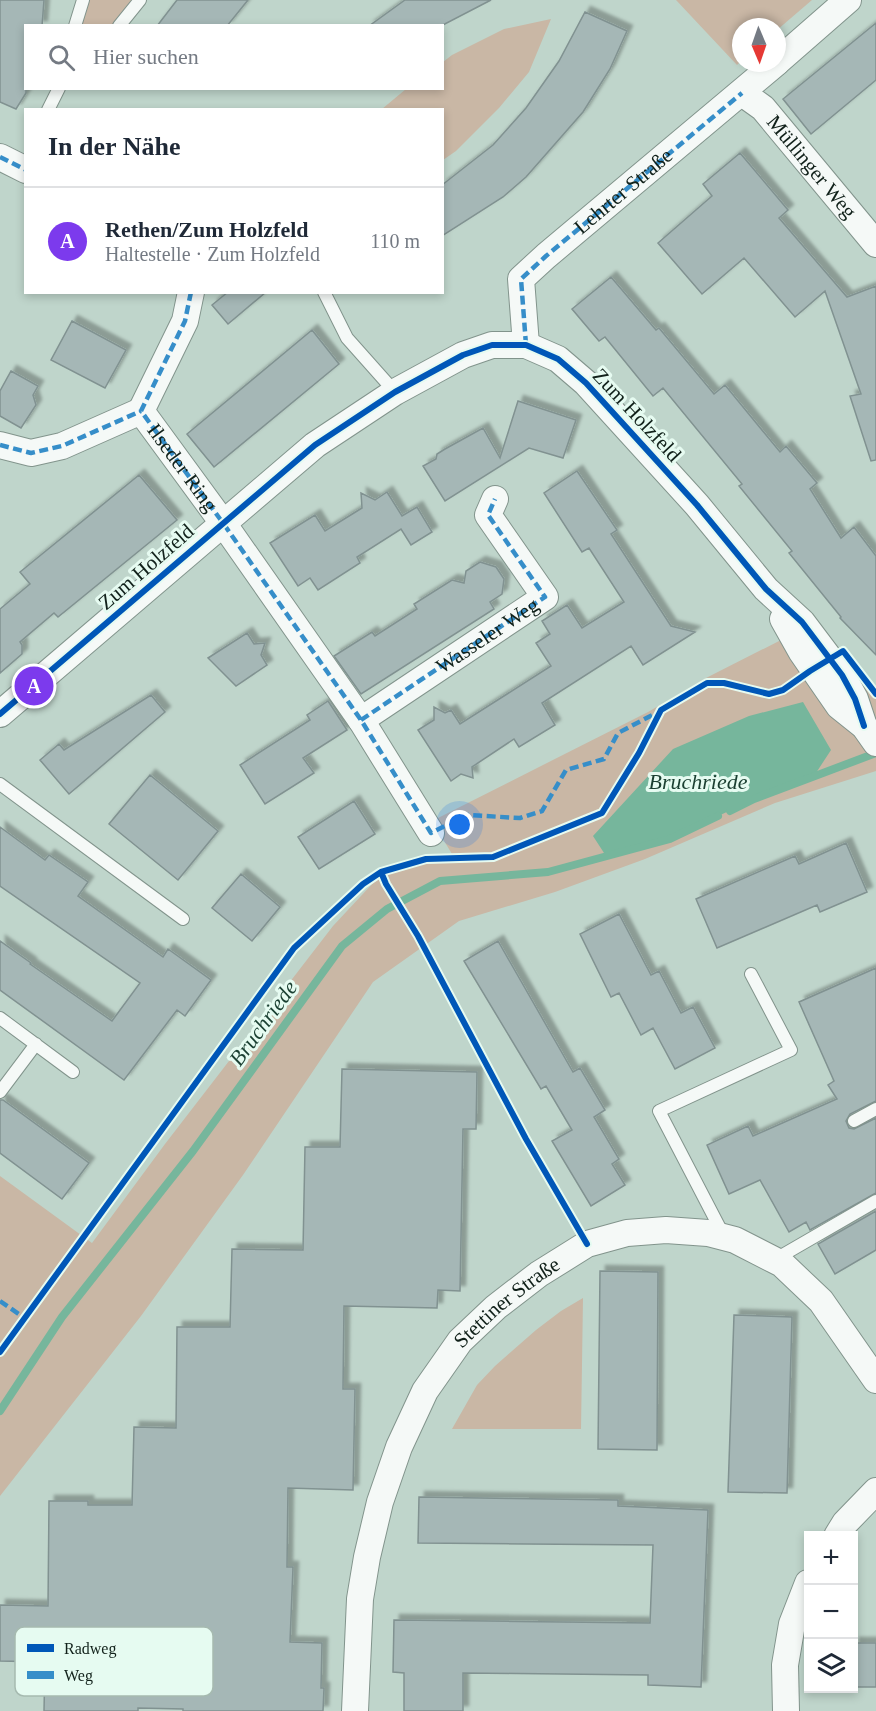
<!DOCTYPE html>
<html lang="de">
<meta charset="utf-8">
<style>
body{margin:0;font-family:"Times New Roman",serif;background:#f6f6f7;color:#1f2937}
.controls{position:absolute;right:18px;bottom:18px;display:grid;overflow:hidden;border-radius:0px;box-shadow:0 3px 9px #0003}
.controls button{width:54px;height:54px;display:grid;place-items:center;padding:0;border:0;border-bottom:2px solid #e0e1e3;background:#fff;color:#1f2937;font:30px sans-serif}
.compass{position:absolute;left:732px;top:18px;width:54px;height:54px;border-radius:50%;background:#fff;box-shadow:0 3px 9px #0003;rotate:178deg}
.you{position:absolute;left:460px;top:825px;width:21px;height:21px;margin:-15px;border:4px solid #fff;border-radius:50%;background:#1a73e8;box-shadow:0 0 0 9px #1a73e833}
.badge{display:grid;place-items:center;width:39px;height:39px;border-radius:50%;background:#7c3aed;color:#fff;font-size:20px;font-weight:700}
.pin{position:absolute;translate:-50% -50%;border:3px solid #fff;box-shadow:0 2px 6px #0006}
.list{margin:0;padding:0;list-style:none}
h2{display:flex;justify-content:space-between;align-items:center;height:78px;margin:0;padding:0 24px;font-size:26px}
h2 small{font-size:20px;font-weight:400;color:#747a83}
.list li{display:grid;grid-template-columns:39px 1fr auto;gap:18px;align-items:center;box-sizing:border-box;height:108px;padding:0 24px;border-top:2px solid #e0e1e3}
.list b{display:block;font-size:22px;white-space:nowrap}
.list p{margin:0;font-size:20px;white-space:nowrap;color:#747a83}
.list em{font-size:20px;font-style:normal;color:#747a83}
.icon{flex:none;width:33px;height:33px;fill:none;stroke:currentColor;stroke-width:2;stroke-linecap:round;stroke-linejoin:round}
.map{position:relative;flex:none;width:876px;height:1711px;overflow:hidden}
.search{position:absolute;background:#fff;box-shadow:0 3px 9px #0003;left:24px;top:24px;width:420px;height:66px;display:flex;align-items:center;gap:15px;box-sizing:border-box;padding:0 21px;border-radius:0px;color:#747a83;font-size:22px}
.panel{position:absolute;background:#fff;box-shadow:0 3px 9px #0003;left:24px;top:108px;width:420px;height:186px;border-radius:0px}
.map>svg:first-child{display:block}
.green{fill:#c9b7a5}
.water{fill:#76b69c}
.lines{fill:none;stroke-linecap:round;stroke-linejoin:round}
.stream{stroke:#76b69c;stroke-width:8}
.building{fill:#a5b7b6;stroke:#819291;stroke-width:1.5;filter:url(#shadow)}
.lane-casing{stroke:#82948c;stroke-width:14}
.street-casing{stroke:#82948c;stroke-width:28}
.lane{stroke:#f5f9f7;stroke-width:12}
.street{stroke:#f5f9f7;stroke-width:26}
.quiet{stroke:#368ec9;stroke-width:4.5;stroke-dasharray:9 4.5;stroke-linecap:butt}
.cycleway-casing{stroke:#e6fbf1;stroke-width:10}
.cycleway{stroke:#0057b8;stroke-width:6}
.labels{text-anchor:middle;dominant-baseline:central;stroke-width:6;stroke-linejoin:round;paint-order:stroke}
.street-label{font-size:21px;fill:#11211a;stroke:#e6fbf1}
.water-label{font-size:22px;font-style:italic;fill:#1a3f31;stroke:#e6fbf1}
.key{fill:#e6fbf1;stroke:#a6bab0;stroke-width:1.5}
.key-label{font-size:16px;fill:#11211a}
</style>
<div class="map">
<svg width="876" height="1711" viewBox="0 0 876 1711">
<defs>
<filter id="shadow"><feDropShadow dx="5.5" dy="-5.5" stdDeviation="1.5" flood-color="#0004"/></filter>
</defs>
<rect width="100%" height="100%" fill="#bfd5cb"/>
<path class="green" d="M 83,0 L 140,0 L 119,25 L 75,26 Z
M 676,0 L 812,0 L 777,30 L 777,27 L 741,27 L 741,61 L 737,65 Z
M 551,19 L 529,72 L 499,108 L 456,151 L 443,160 L 442,110 L 382,109 L 406,89 L 442,88 L 443,62 L 452,55 L 504,29 Z
M 783,639 L 829,658 L 843,651 L 876,694 L 876,771 L 775,803 L 645,859 L 555,892 L 459,921 L 373,982 L 243,1175 L 141,1316 L 0,1496 L 0,1176 L 92,1243 L 165,1144 L 333,926 L 374,882 L 423,855 L 452,854 L 432,821 L 648,712 L 706,678 Z
M 583,1298 L 581,1429 L 452,1429 L 477,1385 L 495,1366 L 536,1330 L 561,1311 Z"/>
<path class="water" d="M 803,702 L 831,750 L 814,776 L 754,799 L 670,839 L 606,856 L 593,836 L 673,749 L 749,716 Z"/>
<g class="lines">
<path class="stream" d="M 730,811 L 754,799 L 876,753
M 0,1411 L 62,1317 L 193,1151 L 342,946 L 387,909 L 440,881 L 548,872 L 670,839 L 718,816"/>
</g>
<path class="building" d="M 0,0 L 44,0 L 42,26 L 26,26 L 26,93 L 16,109 L 0,102 Z
M 177,0 L 248,0 L 227,26 L 157,26 Z
M 405,0 L 491,0 L 441,26 L 369,26 Z
M 585,12 L 627,31 L 610,69 L 583,112 L 526,177 L 503,197 L 442,236 L 442,185 L 493,145 L 526,108 L 559,61 Z
M 876,23 L 876,80 L 811,134 L 783,99 Z
M 740,153 L 788,210 L 779,218 L 847,297 L 876,286 L 876,460 L 871,461 L 850,396 L 861,394 L 825,291 L 795,317 L 744,258 L 702,294 L 658,243 L 712,196 L 703,184 Z
M 611,277 L 656,330 L 659,328 L 714,394 L 725,385 L 780,452 L 786,446 L 817,483 L 810,489 L 841,538 L 854,527 L 876,556 L 876,655 L 840,618 L 841,617 L 789,553 L 792,551 L 739,486 L 742,484 L 663,388 L 653,396 L 605,337 L 599,341 L 572,309 Z
M 228,292 L 266,292 L 228,324 L 212,305 Z
M 72,321 L 126,350 L 105,388 L 51,360 Z
M 312,330 L 339,364 L 214,467 L 187,434 Z
M 11,371 L 38,386 L 33,395 L 36,405 L 21,428 L 0,416 L 0,391 Z
M 518,401 L 576,420 L 563,458 L 529,448 L 445,501 L 423,466 L 436,459 L 437,454 L 445,449 L 483,428 L 500,458 Z
M 577,471 L 617,530 L 611,534 L 671,626 L 695,632 L 643,665 L 631,646 L 542,703 L 555,725 L 519,747 L 514,739 L 472,767 L 473,778 L 461,774 L 451,781 L 418,730 L 434,720 L 434,707 L 445,713 L 451,710 L 460,724 L 551,666 L 536,643 L 550,634 L 542,621 L 567,605 L 582,628 L 624,602 L 589,548 L 582,552 L 544,493 Z
M 139,475 L 177,520 L 58,617 L 54,613 L 20,642 L 22,645 L 22,654 L 0,673 L 0,609 L 30,584 L 20,572 Z
M 387,492 L 402,516 L 417,507 L 432,532 L 411,545 L 401,529 L 357,557 L 360,563 L 318,590 L 310,578 L 298,586 L 270,543 L 315,515 L 325,531 L 362,508 L 361,493 L 375,500 Z
M 480,562 L 496,567 L 504,579 L 502,594 L 490,602 L 494,609 L 361,694 L 334,656 L 372,632 L 375,636 L 417,609 L 414,604 L 452,580 L 464,583 L 466,571 Z
M 247,633 L 254,644 L 265,643 L 261,655 L 267,665 L 236,686 L 208,658 Z
M 151,695 L 165,712 L 69,794 L 40,760 L 59,744 L 64,750 Z
M 328,701 L 347,730 L 303,758 L 314,773 L 265,804 L 240,765 L 310,720 L 307,715 Z
M 150,775 L 218,831 L 178,880 L 109,824 Z
M 354,801 L 375,834 L 319,869 L 298,837 Z
M 0,827 L 45,860 L 49,855 L 88,882 L 78,896 L 163,957 L 168,949 L 211,980 L 185,1016 L 177,1010 L 124,1080 L 0,990 L 0,941 L 31,963 L 30,964 L 112,1021 L 140,983 L 0,886 Z
M 846,843 L 867,892 L 820,912 L 817,905 L 717,948 L 696,899 L 795,856 L 799,864 Z
M 241,874 L 280,907 L 252,941 L 212,908 Z
M 619,914 L 651,975 L 659,971 L 681,1013 L 693,1007 L 715,1048 L 675,1069 L 653,1028 L 641,1035 L 619,993 L 611,997 L 580,934 Z
M 498,941 L 573,1072 L 580,1068 L 605,1110 L 594,1117 L 619,1159 L 612,1164 L 625,1185 L 591,1206 L 552,1141 L 572,1130 L 546,1086 L 541,1089 L 464,961 Z
M 876,968 L 876,1101 L 850,1114 L 846,1121 L 849,1128 L 854,1129 L 876,1118 L 876,1193 L 810,1230 L 806,1222 L 789,1232 L 760,1180 L 729,1194 L 707,1145 L 748,1126 L 753,1136 L 837,1099 L 828,1085 L 834,1081 L 799,1002 Z
M 342,1069 L 477,1072 L 476,1129 L 463,1129 L 460,1291 L 438,1290 L 437,1308 L 344,1306 L 343,1389 L 355,1389 L 353,1490 L 288,1488 L 287,1567 L 293,1567 L 290,1642 L 322,1643 L 321,1688 L 324,1688 L 323,1711 L 183,1711 L 183,1709 L 138,1708 L 138,1711 L 44,1711 L 45,1662 L 0,1661 L 0,1605 L 48,1606 L 49,1501 L 88,1501 L 88,1505 L 132,1505 L 134,1427 L 176,1428 L 177,1327 L 230,1327 L 232,1249 L 303,1250 L 305,1147 L 340,1147 Z
M 0,1100 L 3,1100 L 89,1163 L 62,1199 L 0,1153 Z
M 876,1211 L 876,1250 L 835,1274 L 818,1244 Z
M 600,1271 L 658,1272 L 657,1450 L 598,1449 Z
M 734,1315 L 792,1317 L 787,1493 L 728,1492 Z
M 419,1497 L 618,1500 L 618,1506 L 708,1510 L 701,1687 L 648,1685 L 648,1675 L 463,1673 L 463,1711 L 404,1711 L 404,1673 L 393,1672 L 394,1620 L 650,1623 L 653,1545 L 418,1543 Z
M 854,1643 L 876,1643 L 876,1687 L 854,1687 Z"/>
<g class="lines">
<defs>
<path id="lane" d="M 75,26 L 83,0
M 119,26 L 140,0
M 48,110 L 59,88
M 324,292 L 347,338 L 395,392
M 0,784 L 183,919
M 0,1018 L 73,1072
M 0,1092 L 36,1044
M 854,1121 L 876,1109
M 724,1236 L 659,1111 L 791,1050 L 751,974
M 774,1260 L 876,1201"/>
<g id="street">
<path d="M 777,62 L 848,0"/>
<path id="s1" d="M 742,93 L 763,108 L 876,244"/>
<path d="M 0,157 L 26,170"/>
<path id="s2" d="M 191,292 L 185,321 L 141,411 L 223,523 L 361,720 L 431,833"/>
<path id="s3" d="M 526,345 L 521,279 L 546,256 L 776,63"/>
<path d="M 0,445 L 31,453 L 62,446 L 141,411"/>
<path d="M 783,619 L 801,651 L 839,706 L 864,726 L 876,743"/>
<path d="M 0,714 L 315,445 L 395,392 L 463,355 L 492,345 L 526,345 L 558,359 L 586,383 L 697,505 L 766,589 L 802,622 L 842,675 L 855,699 L 864,726"/>
<path id="s4" d="M 361,720 L 545,597 L 488,515 L 495,499"/>
<path d="M 837,1536 L 845,1523 L 876,1491"/>
<path id="s5" d="M 355,1711 L 360,1599 L 367,1557 L 380,1502 L 399,1447 L 425,1391 L 460,1341 L 496,1307 L 539,1274 L 587,1244 L 627,1233 L 666,1230 L 708,1233 L 735,1240 L 782,1264 L 821,1301 L 876,1380"/>
<path d="M 786,1711 L 785,1665 L 792,1624 L 808,1583"/>
</g>
</defs>
<use href="#lane" class="lane-casing"/>
<use href="#street" class="street-casing"/>
<use href="#lane" class="lane"/>
<use href="#street" class="street"/>
<path class="quiet" d="M 0,157 L 26,170
M 191,292 L 185,321 L 141,411 L 223,523 L 361,720 L 431,833 L 467,815 L 520,818 L 542,811 L 566,770 L 604,759 L 618,733 L 658,712
M 526,345 L 521,279 L 546,256 L 742,93
M 0,445 L 31,453 L 62,446 L 141,411
M 361,720 L 545,597 L 488,515 L 495,499
M 0,1301 L 26,1319"/>
<defs>
<path id="cycleway" d="M 0,714 L 315,445 L 395,392 L 463,355 L 492,345 L 526,345 L 558,359 L 586,383 L 697,505 L 766,589 L 802,622 L 842,675 L 855,699 L 864,726
M 381,872 L 386,884 L 418,936 L 526,1139 L 587,1244
M 0,1352 L 294,948 L 363,884 L 381,872 L 426,859 L 493,857 L 602,813 L 639,753 L 661,710 L 707,683 L 724,683 L 769,694 L 783,690 L 810,671 L 843,651 L 876,694"/>
</defs>
<use href="#cycleway" class="cycleway-casing"/>
<use href="#cycleway" class="cycleway"/>
</g>
<g class="labels">
<g class="street-label">
<text stroke="none"><textPath href="#s1" startOffset="102">Müllinger Weg</textPath></text>
<text stroke="none"><textPath href="#s3" startOffset="201">Lehrter Straße</textPath></text>
<text transform="translate(637 415) rotate(47)">Zum Holzfeld</text>
<text stroke="none"><textPath href="#s2" startOffset="200">Ilseder Ring</textPath></text>
<text transform="translate(146 567) rotate(-41)">Zum Holzfeld</text>
<text stroke="none"><textPath href="#s4" startOffset="152">Wasseler Weg</textPath></text>
<text stroke="none"><textPath href="#s5" startOffset="453">Stettiner Straße</textPath></text>
</g>
<g class="water-label">
<text x="698" y="781">Bruchriede</text>
<text transform="translate(263 1023) rotate(-54)">Bruchriede</text>
</g>
</g>
<rect x="15" y="1627" width="198" height="69" rx="9" class="key"/>
<rect x="27" y="1644" width="27" height="8" fill="#0057b8"/>
<rect x="27" y="1671" width="27" height="8" fill="#368ec9"/>
<g class="key-label">
<text x="64" y="1654">Radweg</text>
<text x="64" y="1681">Weg</text>
</g>
</svg>
<div class="controls">
<button>+</button>
<button>−</button>
<button><svg class="icon" aria-label="layers" viewBox="0 0 24 24"><path d="M12 4l9 5-9 5-9-5zM3 14l9 5 9-5"/></svg></button>
</div>
<svg class="compass" viewBox="-18 -18 36 36"><path d="M0-13l5 13h-10z" fill="#e53935"/><path d="M0 13l5-13h-10z" fill="#747a83"/></svg>
<div class="you"></div>
<div class="pin badge" style="left:34px;top:686px">A</div>
<div class="search"><svg class="icon" aria-label="search" viewBox="0 0 24 24"><circle cx="10" cy="10" r="6"/><path d="M15 15l6 6"/></svg>Hier suchen</div>
<section class="panel">
<h2>In der Nähe<small></small></h2>
<ul class="list">
<li><span class="badge">A</span><div><b>Rethen/Zum Holzfeld</b><p>Haltestelle · Zum Holzfeld</p></div><em>110 m</em></li>
</ul>
</section>
</div>
